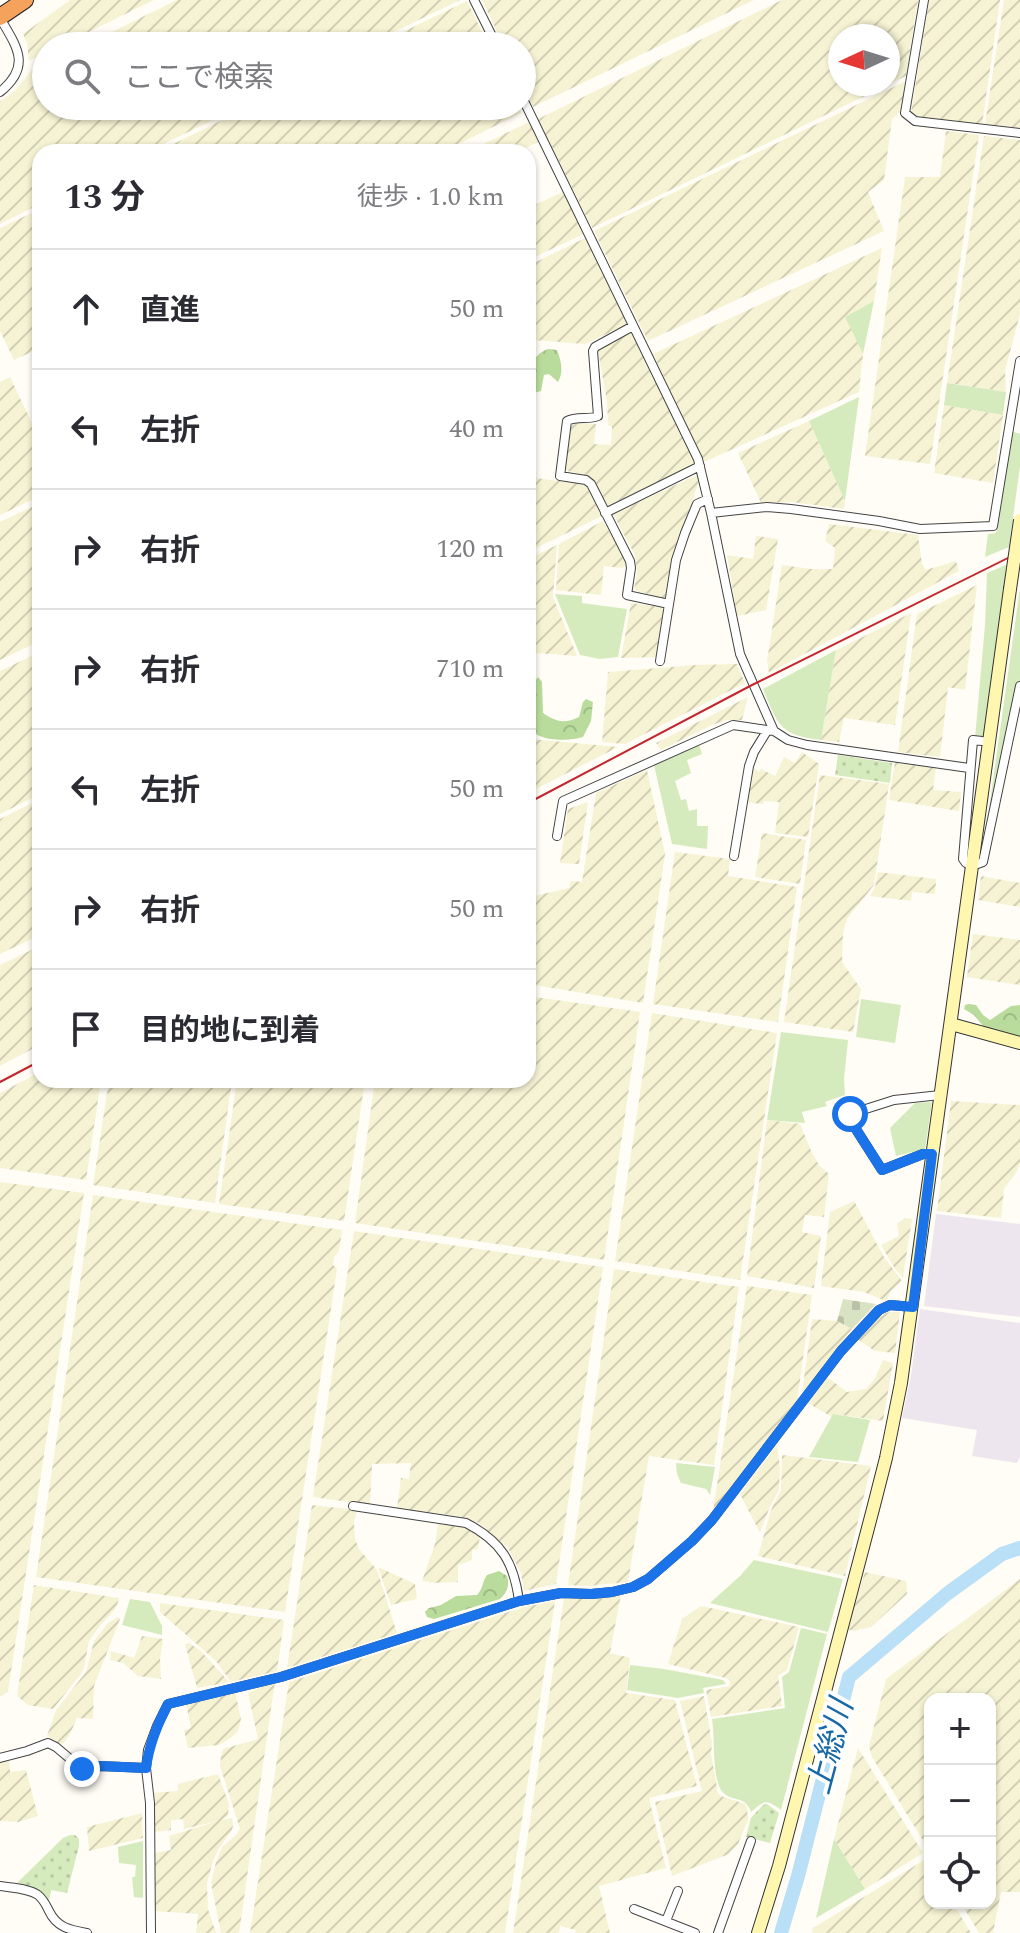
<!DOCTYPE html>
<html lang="ja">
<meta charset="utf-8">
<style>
body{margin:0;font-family:Spectral,"Noto Sans JP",serif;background:#f7f7f7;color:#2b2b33}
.controls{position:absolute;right:24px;bottom:24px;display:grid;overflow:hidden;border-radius:16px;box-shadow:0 2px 6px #0004}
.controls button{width:72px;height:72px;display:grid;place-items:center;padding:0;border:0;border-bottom:2px solid #e1e1e2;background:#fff;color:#2b2b33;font:40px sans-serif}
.compass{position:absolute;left:828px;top:24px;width:72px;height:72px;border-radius:50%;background:#fff;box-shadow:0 2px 6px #0004;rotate:266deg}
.stop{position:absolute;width:24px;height:24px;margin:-18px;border:6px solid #1a73e8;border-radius:50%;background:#fff}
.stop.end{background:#1a73e8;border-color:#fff;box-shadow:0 2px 8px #0008}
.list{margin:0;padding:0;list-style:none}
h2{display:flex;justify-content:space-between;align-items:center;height:104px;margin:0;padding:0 32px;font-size:34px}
h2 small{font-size:26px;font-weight:400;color:#7c7c81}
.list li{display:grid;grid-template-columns:52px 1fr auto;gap:24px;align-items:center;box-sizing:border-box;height:120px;padding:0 32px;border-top:2px solid #e1e1e2}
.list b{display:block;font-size:30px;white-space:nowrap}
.list em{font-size:26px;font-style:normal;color:#7c7c81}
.icon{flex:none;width:44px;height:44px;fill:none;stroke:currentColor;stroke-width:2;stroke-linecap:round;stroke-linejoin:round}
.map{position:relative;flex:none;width:1020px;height:1933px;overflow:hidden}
.search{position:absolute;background:#fff;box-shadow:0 2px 6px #0004;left:32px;top:32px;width:504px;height:88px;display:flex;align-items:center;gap:20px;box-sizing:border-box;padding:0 28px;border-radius:44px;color:#7c7c81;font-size:30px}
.panel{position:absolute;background:#fff;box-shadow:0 2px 6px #0004;left:32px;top:144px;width:504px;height:944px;border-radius:24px}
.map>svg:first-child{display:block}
.industrial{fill:#eee6ef}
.farmland{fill:url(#farmland-furrows);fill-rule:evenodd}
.grass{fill:#d5ebbd}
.forest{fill:url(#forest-crowns)}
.cemetery{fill:url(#cemetery-stones)}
.park{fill:url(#park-dots)}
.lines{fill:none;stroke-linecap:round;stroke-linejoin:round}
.river{stroke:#b9e0f7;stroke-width:14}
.street-casing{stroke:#444;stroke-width:10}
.secondary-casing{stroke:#333;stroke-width:14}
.highway-casing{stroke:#222;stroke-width:18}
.street{stroke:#fff;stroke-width:8}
.secondary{stroke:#fff6b0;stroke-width:12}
.highway{stroke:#f5a25d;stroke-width:16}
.rail{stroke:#c4262e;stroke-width:2}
.secondary-bridge-casing{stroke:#333;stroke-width:14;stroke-linecap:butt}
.secondary-bridge{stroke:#fff6b0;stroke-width:12}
.route{stroke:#1a73e8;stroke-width:10}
.labels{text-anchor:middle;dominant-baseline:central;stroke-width:8;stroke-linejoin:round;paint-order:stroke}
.water-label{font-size:32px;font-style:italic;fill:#1768a6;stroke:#fff}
</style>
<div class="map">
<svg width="1020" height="1933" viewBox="0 0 1020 1933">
<defs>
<pattern id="farmland-furrows" width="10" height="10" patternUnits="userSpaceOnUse" patternTransform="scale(2)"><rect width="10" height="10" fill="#f6f3d4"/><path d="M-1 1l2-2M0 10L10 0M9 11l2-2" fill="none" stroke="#d2cfb5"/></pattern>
<pattern id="forest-crowns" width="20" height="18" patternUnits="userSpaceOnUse" patternTransform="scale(2)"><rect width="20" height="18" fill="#b9dc9c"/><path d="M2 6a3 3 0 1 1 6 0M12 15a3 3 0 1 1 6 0" fill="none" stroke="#9ebc85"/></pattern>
<pattern id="cemetery-stones" width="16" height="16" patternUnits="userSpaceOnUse" patternTransform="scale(2)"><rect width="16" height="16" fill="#d9e3c4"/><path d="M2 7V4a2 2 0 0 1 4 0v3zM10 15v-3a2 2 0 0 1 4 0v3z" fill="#b9c2a7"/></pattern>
<pattern id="park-dots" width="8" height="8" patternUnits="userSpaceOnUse" patternTransform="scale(2)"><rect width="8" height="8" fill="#d5ebbd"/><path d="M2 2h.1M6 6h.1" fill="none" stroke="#b6c8a1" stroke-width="1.8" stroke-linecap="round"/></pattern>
</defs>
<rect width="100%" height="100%" fill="#fffdf5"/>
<path class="industrial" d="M 936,1214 L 1020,1224 L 1020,1317 L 924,1306 Z
M 920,1309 L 1020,1323 L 1020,1457 L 1017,1463 L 972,1456 L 977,1430 L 902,1418 L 911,1376 Z"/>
<path class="farmland" d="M 70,0 L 154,0 L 60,46 L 46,46 L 46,53 L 29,61 L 27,43 L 23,34 Z
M 177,0 L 460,0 L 365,46 L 83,46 Z
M 482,0 L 754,0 L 533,107 L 522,84 L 522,46 L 504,46 Z
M 782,0 L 918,0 L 906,76 L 592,228 L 538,119 ZM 840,36 L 888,36 L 888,84 L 840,84 Z
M 929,0 L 1000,0 L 982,125 L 919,117 L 911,113 Z
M 1004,0 L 1020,0 L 1020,128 L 985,124 Z
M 467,1 L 489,46 L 374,46 Z
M 46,64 L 46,106 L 242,106 L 147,152 L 40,152 L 40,204 L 0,224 L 0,101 L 13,93 L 32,70 Z
M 906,81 L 902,110 L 892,119 L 884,180 L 868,192 L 884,231 L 648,341 L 594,231 Z
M 251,106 L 518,106 L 521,113 L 442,152 L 157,152 Z
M 529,122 L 538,142 L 517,152 L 467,152 Z
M 946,131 L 979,135 L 930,464 L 865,456 L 905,177 L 940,177 Z
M 984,136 L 1020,140 L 1020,314 L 1005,371 L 1006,392 L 947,383 Z
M 565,191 L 584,234 L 528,260 L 528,208 Z
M 40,209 L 40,348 L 14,360 L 0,331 L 0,228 Z
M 585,238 L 628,324 L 585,344 L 534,340 L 528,367 L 528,266 Z
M 882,248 L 874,301 L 846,317 L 863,354 L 859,392 L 704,462 L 653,354 Z
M 632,332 L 695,462 L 693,466 L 605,507 L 590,477 L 565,470 L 571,426 L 578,423 L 596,424 L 594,444 L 611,445 L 612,427 L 608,425 L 607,402 L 598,351 L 601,346 Z
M 10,377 L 40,440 L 40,496 L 0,515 L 0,382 Z
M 944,405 L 1003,415 L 993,483 L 934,473 Z
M 809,421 L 845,501 L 844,509 L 791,502 L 761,503 L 738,453 Z
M 697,475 L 699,480 L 668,578 L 665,599 L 634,590 L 637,572 L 635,555 L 613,514 Z
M 528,477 L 582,484 L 587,488 L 602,516 L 528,552 Z
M 40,503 L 40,641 L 0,660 L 0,522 Z
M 603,521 L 625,559 L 625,566 L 622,568 L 604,566 L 601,595 L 556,590 L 559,544 Z
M 829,524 L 918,535 L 922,564 L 926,570 L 956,561 L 959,571 L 769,673 L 767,661 L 782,565 L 811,569 L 833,569 L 835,548 L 825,541 Z
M 756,536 L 778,539 L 766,610 L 737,616 L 727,555 L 753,559 Z
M 557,545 L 553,597 L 577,656 L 537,653 L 528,673 L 528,559 Z
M 977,585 L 965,690 L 948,687 L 940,757 L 898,752 L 917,614 Z
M 631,603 L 667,608 L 657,657 L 621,658 Z
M 911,613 L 895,725 L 844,718 L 839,742 L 821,740 L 836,650 Z
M 40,652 L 40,794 L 0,814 L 0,671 Z
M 737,664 L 745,683 L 625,744 L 602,742 L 608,672 L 696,665 Z
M 748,697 L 742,720 L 727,720 L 712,725 L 661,750 L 656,743 Z
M 528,732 L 531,739 L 618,747 L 528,793 Z
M 802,752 L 819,764 L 808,837 L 775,833 L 779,802 L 764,801 L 763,804 L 745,802 L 752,766 L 759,772 L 761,769 L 775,776 L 784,757 L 795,763 Z
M 895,762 L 936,767 L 933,790 L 961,792 L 959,811 L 889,800 Z
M 647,770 L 665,854 L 643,1003 L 528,984 L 528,909 L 530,897 L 569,888 L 571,881 L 582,882 L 596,793 Z
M 820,775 L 889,784 L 874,885 L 847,919 L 843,933 L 842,962 L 861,989 L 853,1032 L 784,1022 Z
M 40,799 L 40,935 L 0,954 L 0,819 Z
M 588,802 L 579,864 L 560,863 L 568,809 Z
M 762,833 L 806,840 L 800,884 L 755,877 Z
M 675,852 L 730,859 L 728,876 L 797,887 L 778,1022 L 653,1004 Z
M 878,872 L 936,879 L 935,894 L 912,892 L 911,901 L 870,896 L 875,887 Z
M 981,876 L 1020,883 L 1020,907 L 978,900 Z
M 973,934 L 1020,940 L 1020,985 L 967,977 Z
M 40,946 L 40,1045 L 0,1066 L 0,965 Z
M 528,996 L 640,1012 L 604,1260 L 355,1223 L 375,1080 L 528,1080 Z
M 652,1013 L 777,1033 L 740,1280 L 615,1261 Z
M 40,1072 L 40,1080 L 101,1080 L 86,1180 L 0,1168 L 0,1093 Z
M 109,1080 L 232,1080 L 215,1203 L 93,1185 Z
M 237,1080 L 365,1080 L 344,1221 L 219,1204 Z
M 951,1101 L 1020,1105 L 1020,1164 L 1016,1173 L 1004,1189 L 1001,1218 L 937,1211 Z
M 767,1120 L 800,1124 L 812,1153 L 819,1165 L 829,1174 L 824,1217 L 805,1215 L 802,1232 L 821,1236 L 814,1288 L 747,1276 Z
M 0,1182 L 84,1193 L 8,1691 L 0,1697 Z
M 93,1195 L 342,1230 L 339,1251 L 334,1257 L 333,1265 L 337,1269 L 285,1612 L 36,1577 Z
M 854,1201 L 884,1257 L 902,1281 L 891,1291 L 886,1301 L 864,1292 L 821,1286 L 830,1212 Z
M 905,1218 L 912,1219 L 903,1277 L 895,1269 L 881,1245 L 899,1236 L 897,1224 Z
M 354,1231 L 603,1267 L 556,1584 L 524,1591 L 521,1573 L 508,1548 L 479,1523 L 457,1516 L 397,1508 L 401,1478 L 409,1479 L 411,1463 L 372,1464 L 370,1505 L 313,1497 Z
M 614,1269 L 739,1287 L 714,1465 L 649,1456 L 628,1582 L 587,1586 L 568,1585 Z
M 747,1286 L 812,1295 L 797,1401 L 725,1499 L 713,1512 Z
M 889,1312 L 900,1312 L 895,1353 L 875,1351 L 857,1339 L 881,1315 Z
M 812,1319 L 837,1321 L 852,1329 L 802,1393 Z
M 883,1360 L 893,1363 L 883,1421 L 834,1414 L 832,1417 L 808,1403 L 827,1377 L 847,1392 L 866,1389 L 875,1378 Z
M 777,1445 L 780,1468 L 779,1490 L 769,1509 L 760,1533 L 740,1494 Z
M 782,1455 L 871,1466 L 845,1576 L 758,1556 L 771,1510 L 781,1490 Z
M 312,1505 L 357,1510 L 354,1523 L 355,1539 L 359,1549 L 377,1570 L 397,1633 L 287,1668 Z
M 438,1523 L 461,1526 L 480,1536 L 478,1549 L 472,1550 L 472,1560 L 458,1565 L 458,1582 L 435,1583 L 422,1581 L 435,1544 Z
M 378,1567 L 415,1584 L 417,1599 L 391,1605 Z
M 865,1572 L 906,1581 L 907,1594 L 871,1627 L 854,1631 L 847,1629 Z
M 1020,1579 L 1020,1892 L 1001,1892 L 993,1933 L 979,1933 L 961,1903 L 990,1903 L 990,1699 L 930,1699 L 930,1852 L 872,1757 L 869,1746 L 886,1679 Z
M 34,1585 L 119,1598 L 116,1608 L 99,1627 L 89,1641 L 84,1668 L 81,1674 L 53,1709 L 28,1705 L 17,1696 Z
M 621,1594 L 610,1653 L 630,1658 L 626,1693 L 675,1700 L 697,1786 L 649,1798 L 666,1868 L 599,1886 L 610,1933 L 575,1933 L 576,1930 L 560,1926 L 559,1933 L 513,1933 L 564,1598 Z
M 555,1601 L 505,1933 L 250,1933 L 289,1682 L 524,1607 Z
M 160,1603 L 284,1620 L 277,1671 L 231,1682 L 216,1661 L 160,1612 Z
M 701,1606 L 799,1627 L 787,1670 L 778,1676 L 782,1706 L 711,1717 L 706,1690 L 730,1686 L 730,1681 L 726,1678 L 668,1664 L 682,1619 Z
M 118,1617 L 120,1619 L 94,1686 L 93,1719 L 77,1718 L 69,1736 L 62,1745 L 47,1736 L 56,1710 L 86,1672 L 94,1641 L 108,1623 Z
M 142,1636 L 163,1639 L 160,1659 L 161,1679 L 138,1676 L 123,1663 L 110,1660 L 111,1651 L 134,1658 Z
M 189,1643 L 201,1651 L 229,1682 L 197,1688 L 185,1644 Z
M 275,1681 L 239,1933 L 221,1933 L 211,1883 L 216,1862 L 222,1847 L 236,1835 L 240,1829 L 220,1766 L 221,1756 L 223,1749 L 258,1739 L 248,1693 Z
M 235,1691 L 241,1719 L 238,1731 L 232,1737 L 219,1745 L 188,1748 L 184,1730 L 191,1728 L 186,1703 Z
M 704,1696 L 712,1743 L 711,1754 L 718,1793 L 721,1796 L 745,1804 L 747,1808 L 748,1820 L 738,1844 L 729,1854 L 672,1876 L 655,1802 L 702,1791 L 680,1701 Z
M 858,1748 L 923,1853 L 865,1889 L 834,1839 Z
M 9,1760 L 10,1772 L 26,1770 L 38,1816 L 18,1822 L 0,1821 L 0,1762 Z
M 218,1774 L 229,1804 L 228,1815 L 222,1820 L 232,1818 L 233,1826 L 232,1830 L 219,1848 L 213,1861 L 207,1883 L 208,1909 L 216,1933 L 196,1933 L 198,1914 L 154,1911 L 154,1853 L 171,1850 L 169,1836 L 218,1821 L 184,1829 L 183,1819 L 171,1820 L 171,1830 L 155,1832 L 152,1793 L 178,1791 L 178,1784 Z
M 142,1813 L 143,1838 L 89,1851 L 87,1827 Z
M 926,1859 L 930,1865 L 930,1903 L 953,1903 L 971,1933 L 812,1933 L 813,1928 Z"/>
<path class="grass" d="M 874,301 L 863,354 L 845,317 Z
M 947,383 L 1006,392 L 1003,415 L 944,405 Z
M 859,397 L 845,501 L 809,421 Z
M 1011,431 L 1020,434 L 1020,466 L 1009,547 L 985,557 L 988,534 L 996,533 Z
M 1008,564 L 985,740 L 975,738 L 985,625 L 987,573 Z
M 1020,588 L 1020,679 L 985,837 Z
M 555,594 L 582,596 L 582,603 L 627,609 L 618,657 L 600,659 L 580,655 Z
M 836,650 L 821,740 C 779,735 778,725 763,689 Z
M 699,744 L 702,754 L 687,760 L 691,773 L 675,781 L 681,800 L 686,799 L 689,811 L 697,809 L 697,826 L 708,826 L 707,849 L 672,844 L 654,765 Z
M 861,999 L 901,1005 L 895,1043 L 856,1037 Z
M 781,1032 L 848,1040 L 844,1079 L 845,1095 L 825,1102 L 827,1106 L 802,1112 L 805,1123 L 767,1120 Z
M 932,1102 L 925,1149 L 896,1156 L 890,1128 L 915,1103 Z
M 833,1414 L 870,1420 L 858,1462 L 809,1457 Z
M 676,1463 L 715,1467 L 710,1495 L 706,1489 L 681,1483 L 677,1474 Z
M 754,1560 L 843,1579 L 828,1632 L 710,1603 L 740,1576 Z
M 130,1599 L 150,1602 L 162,1626 L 162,1635 L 122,1625 Z
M 801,1628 L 827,1634 L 781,1810 C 766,1799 765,1800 751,1812 C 746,1794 729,1803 721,1790 C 712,1775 715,1738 712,1719 L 785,1708 L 782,1677 L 789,1672 Z
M 630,1665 L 664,1669 L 723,1680 L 726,1684 L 703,1688 L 704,1693 L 678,1698 L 627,1690 Z
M 834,1839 L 865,1889 L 816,1918 Z
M 143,1841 L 143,1898 L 134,1897 L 132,1877 L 135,1877 L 136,1865 L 119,1863 L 118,1847 Z"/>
<path class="forest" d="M 549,349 L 557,350 C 561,360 564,372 558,382 L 549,374 L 544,375 L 541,391 L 530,394 L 528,392 C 528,375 530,354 549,349 Z
M 538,677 L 542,682 L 543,713 C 556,722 565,724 579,717 L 583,702 L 586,699 L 593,702 L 591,721 L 583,737 C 570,741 536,743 529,726 C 524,714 530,687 538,677 Z
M 969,1004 L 976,1005 L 983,1015 L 990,1020 L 1011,1006 L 1020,1005 L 1020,1037 L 984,1027 L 974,1015 L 964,1009 L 965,1005 Z
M 499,1571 L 507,1576 C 510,1585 507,1593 500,1599 L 434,1619 L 427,1617 L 425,1612 L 429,1608 L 441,1605 L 456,1596 L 477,1595 C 483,1589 482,1582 487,1575 Z"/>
<path class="cemetery" d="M 843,1299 L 876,1304 L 852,1329 L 837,1321 Z"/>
<path class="park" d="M 838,755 L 892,763 L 890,783 L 835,775 Z
M 767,1804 L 779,1813 L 770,1843 L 746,1837 L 751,1818 L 763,1805 Z
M 70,1835 L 75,1835 L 79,1839 L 79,1846 L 67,1893 L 51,1890 L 49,1901 L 36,1889 L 17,1883 L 63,1838 Z"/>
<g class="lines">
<path class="river" d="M 781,1933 L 798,1876 L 849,1677 L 948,1593 L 1002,1554 L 1020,1548"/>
<defs>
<path id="street" d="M 474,0 L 497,46
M 924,0 L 905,113 L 915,121 L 1020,133
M 0,18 C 17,47 32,66 0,92
M 522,97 L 698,459 L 711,513 L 740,654 L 774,731 L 788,740 L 807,745 L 969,768
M 633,326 L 595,347 L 593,351 L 598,416 C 589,420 577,416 567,421 L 560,476 L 586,480 L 591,484 L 630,561 L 631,568 L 627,595 L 669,604
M 605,513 L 700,466
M 711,513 L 767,507 L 791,509 L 879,521 L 920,529 L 993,526 L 1020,361
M 660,661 L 676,560 L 685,533 L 697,504 L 708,499
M 982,741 L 973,740 L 963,859 L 966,863 L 972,866 L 983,862 L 1020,686
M 557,836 L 563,801 L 733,725 L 774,731
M 734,856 L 749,766 L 754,752 L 767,731
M 932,1154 L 923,1154 L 882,1170 L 852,1123 L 850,1114 L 894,1100 L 940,1095
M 353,1506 L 466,1523 C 501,1541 514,1562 519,1601
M 0,1758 L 27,1751 L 48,1743 L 56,1747 L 82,1769 L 100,1766 L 146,1768
M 0,1886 C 12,1888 28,1888 38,1895 C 44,1900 46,1905 49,1911 C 57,1928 71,1930 87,1933
M 634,1909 L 695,1933
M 666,1921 L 678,1891
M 151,1933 L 150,1803 L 146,1768 L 148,1750 L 157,1726 L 168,1704 L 281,1677 L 519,1601 L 561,1593 L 591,1594 L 612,1592 L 633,1587 L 648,1579 L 692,1541 L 712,1520 L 841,1351 L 879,1310 L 890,1305 L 913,1307
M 718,1933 L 751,1841"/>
<path id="secondary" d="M 951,1024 L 1020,1043
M 758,1933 L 779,1866 L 873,1509 L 886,1458 L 901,1383 L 1010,589"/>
<path id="highway" d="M 0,17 L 25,0"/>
</defs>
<use href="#street" class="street-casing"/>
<use href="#secondary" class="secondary-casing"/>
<use href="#highway" class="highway-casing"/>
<use href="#street" class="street"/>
<use href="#secondary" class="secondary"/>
<use href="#highway" class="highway"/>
<path class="rail" d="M 528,803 L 752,685 L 1020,552
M 0,1082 L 40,1061"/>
<defs>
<path id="secondary-bridge" d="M 1010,589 L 1020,520"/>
</defs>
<use href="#secondary-bridge" class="secondary-bridge-casing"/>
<use href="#secondary-bridge" class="secondary-bridge"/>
</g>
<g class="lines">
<path class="route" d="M 82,1769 L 100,1766 L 146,1768 C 149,1745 157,1725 168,1704 L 281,1677 L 519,1601 L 561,1593 L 591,1594 L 612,1592 L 633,1587 L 648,1579 L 692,1541 L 712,1520 L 841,1351 L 879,1310 L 890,1305 L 913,1307 L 932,1154 L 923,1154 L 882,1170 L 852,1123 L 850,1114"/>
</g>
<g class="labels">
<g class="water-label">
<text transform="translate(831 1747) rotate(-75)">上総川</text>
</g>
</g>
</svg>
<div class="controls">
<button>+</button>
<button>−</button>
<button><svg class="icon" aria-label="locate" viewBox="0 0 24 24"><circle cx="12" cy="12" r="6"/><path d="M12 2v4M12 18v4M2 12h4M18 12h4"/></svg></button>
</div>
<svg class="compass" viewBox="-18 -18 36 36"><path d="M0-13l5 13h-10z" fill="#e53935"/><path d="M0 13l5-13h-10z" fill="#7c7c81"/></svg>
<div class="stop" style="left:850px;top:1114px"></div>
<div class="stop end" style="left:82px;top:1769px"></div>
<div class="search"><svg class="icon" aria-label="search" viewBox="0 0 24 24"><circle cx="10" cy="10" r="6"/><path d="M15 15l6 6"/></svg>ここで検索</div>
<section class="panel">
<h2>13 分<small>徒歩 · 1.0 km</small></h2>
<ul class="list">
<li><svg class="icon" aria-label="ahead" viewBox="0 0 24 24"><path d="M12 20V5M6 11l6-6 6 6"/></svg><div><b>直進</b></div><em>50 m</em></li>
<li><svg class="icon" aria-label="left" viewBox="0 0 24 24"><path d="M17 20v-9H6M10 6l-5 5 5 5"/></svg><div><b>左折</b></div><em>40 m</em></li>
<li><svg class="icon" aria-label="right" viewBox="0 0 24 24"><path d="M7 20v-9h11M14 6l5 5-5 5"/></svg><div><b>右折</b></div><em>120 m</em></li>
<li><svg class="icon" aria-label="right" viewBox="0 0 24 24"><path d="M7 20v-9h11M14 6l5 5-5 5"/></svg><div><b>右折</b></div><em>710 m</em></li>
<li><svg class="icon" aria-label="left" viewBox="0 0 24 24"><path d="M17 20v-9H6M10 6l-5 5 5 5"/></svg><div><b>左折</b></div><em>50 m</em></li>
<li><svg class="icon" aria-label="right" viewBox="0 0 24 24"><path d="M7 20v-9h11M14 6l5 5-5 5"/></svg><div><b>右折</b></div><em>50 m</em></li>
<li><svg class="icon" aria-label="arrive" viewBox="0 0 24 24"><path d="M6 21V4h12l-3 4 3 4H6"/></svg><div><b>目的地に到着</b></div></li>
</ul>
</section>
</div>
